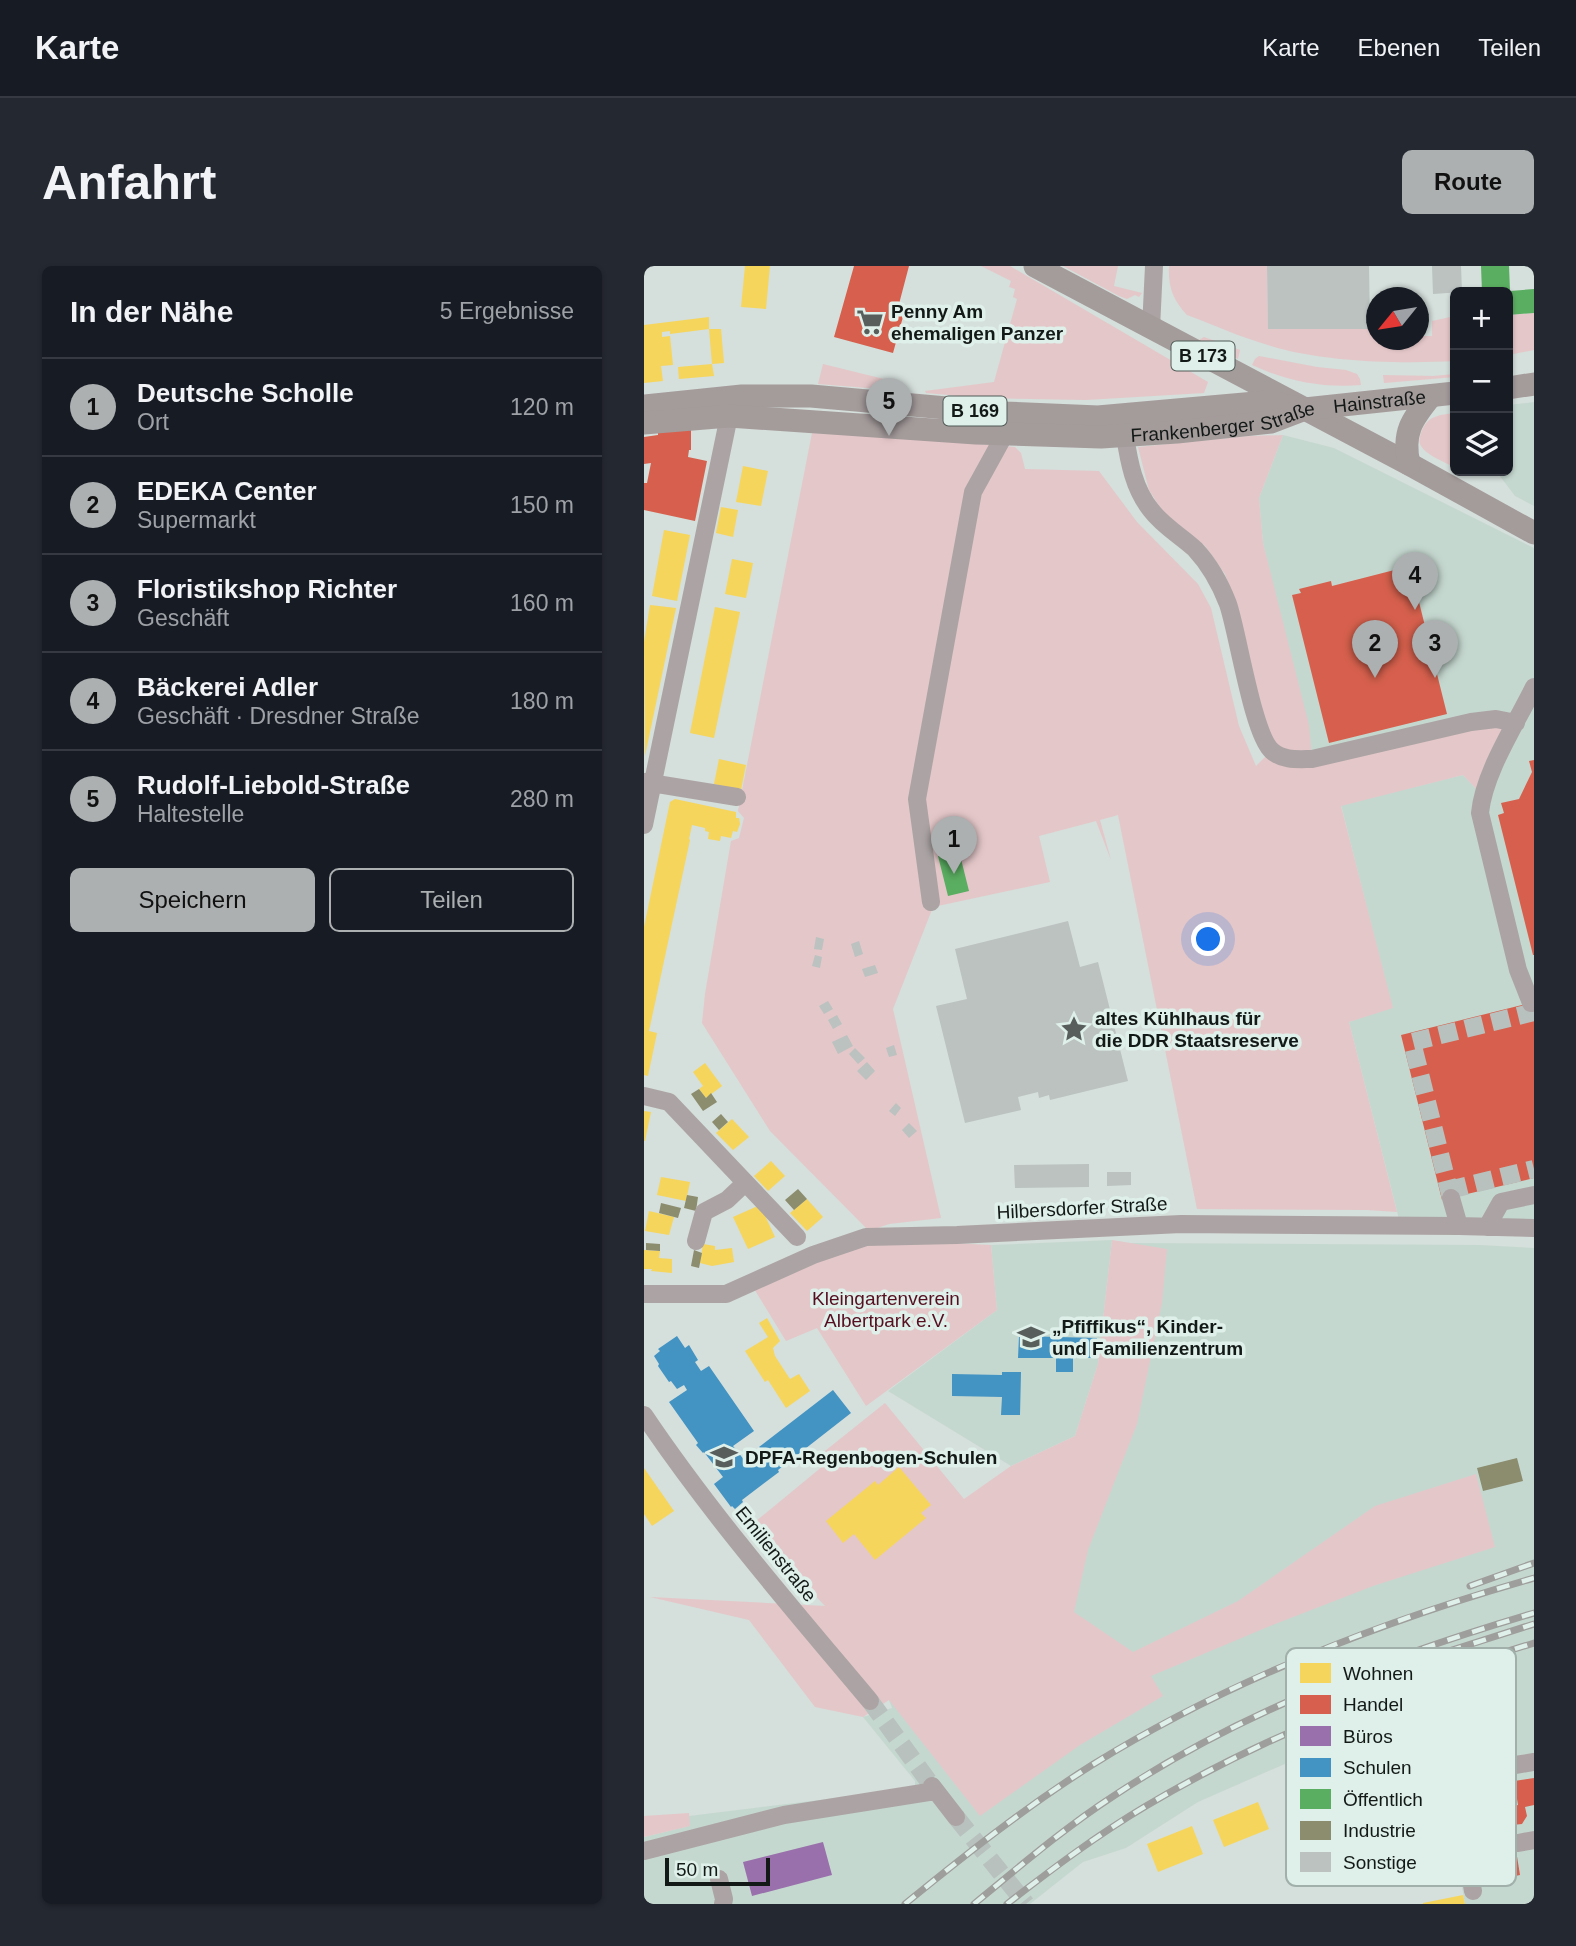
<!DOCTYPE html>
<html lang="de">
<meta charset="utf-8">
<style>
body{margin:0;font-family:Helvetica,sans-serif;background:#242831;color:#f1f3f6}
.controls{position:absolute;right:21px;top:21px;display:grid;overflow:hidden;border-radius:10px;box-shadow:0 2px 5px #0004}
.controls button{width:63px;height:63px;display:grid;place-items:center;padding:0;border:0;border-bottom:2px solid #363941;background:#171b24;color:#f1f3f6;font:35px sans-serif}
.compass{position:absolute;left:722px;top:21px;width:63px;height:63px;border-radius:50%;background:#171b24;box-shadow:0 2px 5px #0004;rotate:240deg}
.scale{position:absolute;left:21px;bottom:18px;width:105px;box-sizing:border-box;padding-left:7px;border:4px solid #131917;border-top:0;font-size:19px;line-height:24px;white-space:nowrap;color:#131917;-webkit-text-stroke:5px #def0e9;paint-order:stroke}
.you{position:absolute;left:565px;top:674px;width:24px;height:24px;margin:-18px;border:5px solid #fff;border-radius:50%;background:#1a73e8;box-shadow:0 0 0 10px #1a73e833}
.badge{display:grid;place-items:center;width:46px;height:46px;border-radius:50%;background:#acb0b1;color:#111;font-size:23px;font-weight:700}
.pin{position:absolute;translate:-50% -58px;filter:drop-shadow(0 2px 4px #0008)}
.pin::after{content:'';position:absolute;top:37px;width:24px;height:21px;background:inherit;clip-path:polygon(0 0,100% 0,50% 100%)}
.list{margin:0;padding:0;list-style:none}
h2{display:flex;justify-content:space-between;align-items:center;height:91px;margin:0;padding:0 28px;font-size:30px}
h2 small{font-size:23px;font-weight:400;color:#9ea1a6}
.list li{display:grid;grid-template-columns:46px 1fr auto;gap:21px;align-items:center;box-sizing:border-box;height:98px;padding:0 28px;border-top:2px solid #363941}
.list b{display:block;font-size:26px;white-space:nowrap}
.list p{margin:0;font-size:23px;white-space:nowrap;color:#9ea1a6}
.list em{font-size:23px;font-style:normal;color:#9ea1a6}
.actions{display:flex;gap:14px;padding:21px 28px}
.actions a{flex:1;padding:16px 0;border:2px solid #acb0b1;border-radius:10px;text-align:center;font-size:24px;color:#acb0b1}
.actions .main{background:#acb0b1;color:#111}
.icon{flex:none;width:38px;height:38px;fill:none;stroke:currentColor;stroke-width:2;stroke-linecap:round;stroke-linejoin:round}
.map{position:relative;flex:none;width:890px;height:1638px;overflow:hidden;border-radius:10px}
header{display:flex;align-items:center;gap:42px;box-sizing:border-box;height:98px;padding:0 35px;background:#171b24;border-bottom:2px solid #363941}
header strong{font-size:33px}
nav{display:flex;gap:38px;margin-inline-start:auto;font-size:24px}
.intro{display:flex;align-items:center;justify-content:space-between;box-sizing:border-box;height:168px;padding:0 42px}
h1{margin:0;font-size:49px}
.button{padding:18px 32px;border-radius:10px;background:#acb0b1;color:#111;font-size:24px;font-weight:700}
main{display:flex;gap:42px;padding:0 42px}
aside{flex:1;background:#171b24;border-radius:10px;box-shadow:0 2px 5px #0004}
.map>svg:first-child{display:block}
.built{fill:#c5d8d0}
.green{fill:#e4c7c9}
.homes{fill:#f6d55c}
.shops{fill:#d6604d}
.offices{fill:#9970ab}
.schools{fill:#4393c3}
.public{fill:#5aae61}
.industry{fill:#8c8c6e}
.building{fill:#bbc2c0}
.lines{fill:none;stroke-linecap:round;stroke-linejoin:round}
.minor-tunnel{stroke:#b8c1be;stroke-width:18;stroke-dasharray:18 9;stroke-linecap:butt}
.minor{stroke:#aca4a4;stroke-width:18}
.major{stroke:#a49b9b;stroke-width:23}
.rail-casing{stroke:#9e9e9c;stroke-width:7}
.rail{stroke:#def0e9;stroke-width:4.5;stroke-dasharray:13;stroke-linecap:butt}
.labels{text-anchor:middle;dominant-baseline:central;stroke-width:7;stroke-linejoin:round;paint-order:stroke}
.shield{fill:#def0e9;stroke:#505a56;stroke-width:2}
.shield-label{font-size:18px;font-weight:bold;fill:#131917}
.poi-label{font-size:19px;font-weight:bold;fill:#131917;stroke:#def0e9;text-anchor:start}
.street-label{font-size:19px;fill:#131917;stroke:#def0e9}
.park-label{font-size:19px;fill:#560e21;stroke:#def0e9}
.key{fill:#def0e9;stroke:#a1b0aa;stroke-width:2}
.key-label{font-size:19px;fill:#131917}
</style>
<header>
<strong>Karte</strong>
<nav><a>Karte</a><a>Ebenen</a><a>Teilen</a></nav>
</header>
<div class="intro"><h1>Anfahrt</h1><a class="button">Route</a></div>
<main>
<aside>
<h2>In der Nähe<small>5 Ergebnisse</small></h2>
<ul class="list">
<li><span class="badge">1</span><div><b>Deutsche Scholle</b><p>Ort</p></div><em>120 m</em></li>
<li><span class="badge">2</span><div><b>EDEKA Center</b><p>Supermarkt</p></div><em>150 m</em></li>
<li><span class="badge">3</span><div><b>Floristikshop Richter</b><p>Geschäft</p></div><em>160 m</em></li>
<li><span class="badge">4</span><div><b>Bäckerei Adler</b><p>Geschäft · Dresdner Straße</p></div><em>180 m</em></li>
<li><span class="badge">5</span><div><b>Rudolf-Liebold-Straße</b><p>Haltestelle</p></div><em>280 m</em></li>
</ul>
<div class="actions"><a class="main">Speichern</a><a>Teilen</a></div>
</aside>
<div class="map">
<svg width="890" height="1638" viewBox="0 0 890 1638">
<rect width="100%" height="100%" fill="#d5dfdb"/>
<path class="built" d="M 890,136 L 890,240 L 871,230 L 852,205 L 864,205 L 864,139 Z
M 639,169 L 690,182 L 890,282 L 890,961 L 756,957 L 705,756 L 748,741 L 697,539 L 819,509 L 838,529 L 858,485 L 668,493 L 619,277 L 615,232 Z
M 468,974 L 454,1098 L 431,1170 L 367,1200 L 244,1125 L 353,1044 L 347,979 Z
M 486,977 L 836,979 L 890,982 L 890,1638 L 821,1638 L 813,1593 L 787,1597 L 780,1557 L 713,1570 L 693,1475 L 554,1536 L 482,1582 L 439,1596 L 386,1638 L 0,1638 L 0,1571 L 45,1560 L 45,1550 L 184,1533 L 268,1521 L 271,1519 L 271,1515 L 219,1451 L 248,1442 L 245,1434 L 417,1269 Z"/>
<path class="green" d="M 337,0 L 366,0 L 564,116 L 560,127 L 442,134 L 338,132 L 282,127 L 281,125 L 350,116 L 373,33 L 369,31 L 371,23 L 365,21 L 367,15 Z
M 419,0 L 474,0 L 470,20 L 498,27 L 495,31 L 491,29 L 483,33 L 475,30 Z
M 525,0 L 623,0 L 624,63 L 726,63 L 732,59 L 732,74 L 774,74 L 775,70 L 788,70 L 788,55 L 811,50 L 811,95 C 755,98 677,96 624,79 C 596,71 570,59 543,49 C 529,34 524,21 525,0 Z
M 890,47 L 890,84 L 864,89 L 864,49 Z
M 560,71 L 596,84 L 594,93 L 553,75 Z
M 615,90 L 673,101 L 702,104 L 713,108 L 716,113 L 717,119 C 678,122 643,115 608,99 L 611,93 Z
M 179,98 L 252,116 L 249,124 L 174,118 Z
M 811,108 L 811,111 L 740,117 L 739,109 L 789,110 Z
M 811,147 L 811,202 C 802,196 783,190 777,180 C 774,175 776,170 778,164 C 785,149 796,149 811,147 Z
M 168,167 L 221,169 L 371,181 L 377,187 L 381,203 L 455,205 L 493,256 L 554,318 L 567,342 L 595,460 L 612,500 L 627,485 L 595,347 L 581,308 L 561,280 L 519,246 L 505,224 L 494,181 L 605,170 L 639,169 L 615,232 L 619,277 L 665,459 L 668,492 L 827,456 L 872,457 L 838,529 L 819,509 L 697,540 L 749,742 L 705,756 L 753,946 L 723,944 L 553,943 L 474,549 L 456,554 L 467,594 L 452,555 L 395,570 L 406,616 L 289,641 L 249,743 L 297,952 L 245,958 L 225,965 L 126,865 L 58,757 L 61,728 L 87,575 L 95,572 L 100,552 L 94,545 Z
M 241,974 L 347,979 L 353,1044 L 222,1140 L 173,1062 L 142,1075 L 106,1016 L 179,989 Z
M 468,974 L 523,983 L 518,1037 L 493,1158 L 444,1284 L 430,1346 L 489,1386 L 594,1335 L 731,1240 L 832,1208 L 851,1281 L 729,1320 L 626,1360 L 507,1410 L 519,1430 L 436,1479 L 336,1550 L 245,1434 L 219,1451 L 171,1441 L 105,1354 L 6,1331 L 181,1340 L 106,1260 L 179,1200 L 181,1185 L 241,1137 L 320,1233 L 367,1200 L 431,1170 L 454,1098 Z
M 45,1547 L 46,1560 L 0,1571 L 0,1550 Z"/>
<path class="homes" d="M 101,0 L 126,0 L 122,43 L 97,41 Z
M 65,51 L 65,63 L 26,68 L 26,65 L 18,66 L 18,71 L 26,70 L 29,99 L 17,100 L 19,115 L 0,117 L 0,59 Z
M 65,63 L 77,63 L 80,97 L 68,98 Z
M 68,98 L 70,110 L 35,113 L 34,101 Z
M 99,200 L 124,205 L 117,240 L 92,236 Z
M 77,241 L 94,244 L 89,271 L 72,267 Z
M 20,264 L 46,269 L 33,335 L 8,330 Z
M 88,293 L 109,297 L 102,332 L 81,328 Z
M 6,339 L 32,342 L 1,490 L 0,376 Z
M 71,341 L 96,346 L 70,472 L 46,467 Z
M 75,493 L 102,499 L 97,524 L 70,518 Z
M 31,533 L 92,546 L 92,552 L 95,552 L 96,558 L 93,566 L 89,565 L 87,572 L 77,570 L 76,575 L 64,573 L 65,566 L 61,565 L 61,562 L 48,559 L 45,573 L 46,574 L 5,765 L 13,767 L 4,810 L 0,809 L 0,661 L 26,536 Z
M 61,797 L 78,820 L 62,832 L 55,823 L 59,820 L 49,806 Z
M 0,845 L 7,846 L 1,875 L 0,875 Z
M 88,853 L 105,871 L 89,884 L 72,867 Z
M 127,895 L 141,910 L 124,925 L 110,910 Z
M 17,911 L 46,916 L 42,935 L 13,929 Z
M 163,933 L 179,951 L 163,965 L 146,947 Z
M 116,939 L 131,971 L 104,983 L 89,951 Z
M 5,945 L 30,951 L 25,969 L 1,965 Z
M 59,978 L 71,980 L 71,984 L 88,982 L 90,996 L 68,1000 L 56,997 Z
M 0,984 L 16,985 L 15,992 L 28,993 L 28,1007 L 7,1005 L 8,1003 L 0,1003 Z
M 123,1052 L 136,1075 L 129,1082 L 131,1090 L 146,1113 L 155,1108 L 166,1125 L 142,1142 L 124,1114 L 121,1116 L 101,1085 L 124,1071 L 115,1057 Z
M 255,1201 L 287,1239 L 277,1247 L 282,1252 L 231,1294 L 210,1268 L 199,1277 L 182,1255 L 231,1215 L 234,1219 Z
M 0,1202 L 30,1245 L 8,1260 L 0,1248 Z
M 614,1536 L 625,1563 L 580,1581 L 569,1554 Z
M 548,1560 L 559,1588 L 514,1606 L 503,1578 Z
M 819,1629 L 821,1638 L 779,1638 L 779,1637 Z"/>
<path class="shops" d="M 210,0 L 265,0 L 255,38 L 262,40 L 249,87 L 190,71 Z
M 47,161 L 47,184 L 45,184 L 44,191 L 63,195 L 51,255 L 0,244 L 0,217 L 3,217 L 7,197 L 0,198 L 0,171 L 14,169 L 14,162 Z
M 766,300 L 803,448 L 685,477 L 648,329 L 657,327 L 655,323 L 687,315 L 688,320 Z
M 890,494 L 890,689 L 889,689 L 854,549 L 860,547 L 857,537 L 875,533 L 888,506 L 885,495 Z
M 890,736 L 890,912 L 798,934 L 757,769 Z
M 858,1506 L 865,1541 L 874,1539 L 870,1515 L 890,1512 L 890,1539 L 881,1541 L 883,1550 L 878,1558 L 868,1559 L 876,1609 L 839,1617 L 822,1515 Z"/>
<path class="offices" d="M 179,1576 L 188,1609 L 108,1630 L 99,1596 Z"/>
<path class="schools" d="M 33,1070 L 41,1082 L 45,1079 L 54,1094 L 51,1096 L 57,1105 L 65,1100 L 110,1165 L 89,1180 L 101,1195 L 117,1183 L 115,1181 L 189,1124 L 207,1147 L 134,1204 L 135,1206 L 98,1234 L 99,1236 L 91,1243 L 88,1240 L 87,1241 L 70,1218 L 79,1211 L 60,1186 L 59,1187 L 52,1179 L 54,1177 L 25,1136 L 43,1124 L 40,1119 L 33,1123 L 27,1115 L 25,1116 L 14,1100 L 15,1098 L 10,1090 L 16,1085 L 14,1083 Z
M 375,1070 L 453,1072 L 453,1092 L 429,1092 L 429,1106 L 412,1106 L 412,1092 L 374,1092 Z
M 358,1106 L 377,1106 L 376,1149 L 357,1149 L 358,1131 L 308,1130 L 308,1108 L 358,1109 Z"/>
<path class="public" d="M 837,0 L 865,0 L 866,25 L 890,23 L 890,47 L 864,49 L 864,26 L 838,26 Z
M 315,585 L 325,625 L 304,630 L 294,590 Z"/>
<path class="industry" d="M 55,823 L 62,832 L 67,827 L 73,836 L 59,845 L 47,828 Z
M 77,848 L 84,856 L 75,864 L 68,856 Z
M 154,923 L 163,933 L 150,944 L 141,934 Z
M 43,929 L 54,931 L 52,945 L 40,942 Z
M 17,937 L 37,942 L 34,952 L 15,947 Z
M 2,977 L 16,978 L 16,985 L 2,984 Z
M 50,984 L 58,987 L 55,1002 L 47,1000 Z
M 873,1192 L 879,1215 L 839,1225 L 833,1202 Z"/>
<path class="building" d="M 623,0 L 725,0 L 726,63 L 624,63 Z
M 788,0 L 817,0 L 818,26 L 789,28 Z
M 424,655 L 436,701 L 454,696 L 484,815 L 406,834 L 405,829 L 395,832 L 394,826 L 374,831 L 377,844 L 321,857 L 292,740 L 323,733 L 311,683 Z
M 172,671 L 180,673 L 178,684 L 170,683 Z
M 215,675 L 219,688 L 211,691 L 207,678 Z
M 171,689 L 178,691 L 176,702 L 168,700 Z
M 231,699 L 234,707 L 221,711 L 218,703 Z
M 184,735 L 189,743 L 180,748 L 175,740 Z
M 193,749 L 198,758 L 189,763 L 184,754 Z
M 203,769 L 209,780 L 194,788 L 188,776 Z
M 250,779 L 253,789 L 245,791 L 242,782 Z
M 211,782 L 221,792 L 214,798 L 205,788 Z
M 223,796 L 231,805 L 222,814 L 213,805 Z
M 252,837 L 257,842 L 251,850 L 245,845 Z
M 265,857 L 273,865 L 265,872 L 258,864 Z
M 445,898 L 445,921 L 371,922 L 370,899 Z
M 463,906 L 487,906 L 487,919 L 463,920 Z"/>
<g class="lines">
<path class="minor-tunnel" d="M 805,924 L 890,903
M 807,932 L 768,776 L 890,746
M 226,1435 L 288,1520
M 312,1551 L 382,1638"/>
<path class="minor" d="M 507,62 L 510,0
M 481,170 C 485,196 490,223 507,244 C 519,260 537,270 551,283 C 566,299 576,317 584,338 C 594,367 609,469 628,485 C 639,495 655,493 668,493 L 827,456 L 852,453 L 872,457
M 0,516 L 93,531
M 0,559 L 85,150
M 287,636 L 273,533 L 329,226 L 361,168
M 887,737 L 874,704 L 836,547 C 840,506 872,458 890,421
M 0,830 L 25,836 L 153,971
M 807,932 L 815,960
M 843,961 L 857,936 L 890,929
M 52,975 L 60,946 L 83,934 L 101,917
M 0,1028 L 82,1028 L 169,989 L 222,971 L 313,969 L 537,958 L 815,960 L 890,962
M 0,1149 C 68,1250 148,1342 226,1435
M 842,1491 L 837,1463 L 802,1469 L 807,1498 L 842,1491 L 871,1499 L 890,1496
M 807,1498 L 829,1625
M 288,1520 L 312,1551
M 773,1544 L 814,1537
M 874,1577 L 890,1574
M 791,1583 L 821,1578
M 0,1585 L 140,1549 L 291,1525
M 75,1613 L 80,1633 L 79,1638"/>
<g class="major">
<path d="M 391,0 L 765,198 L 890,267"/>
<path d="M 864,122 L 890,118"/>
<path d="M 0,140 L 98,130 L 167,130 L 359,147 L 454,151 L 623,136 L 661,143"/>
<path id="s1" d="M 0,157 L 85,150 L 332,167 L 457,171 L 533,166 L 627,156 L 661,143 L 811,127"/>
<path d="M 765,198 C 758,167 768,153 787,130"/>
</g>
<defs>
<path id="rail" d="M 826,1320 L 890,1297
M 780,1393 L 890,1358
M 261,1638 C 321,1589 383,1540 448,1499 C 585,1414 735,1356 890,1312
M 330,1638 C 375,1601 419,1563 468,1531 C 596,1446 744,1390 890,1347
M 363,1638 C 408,1603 453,1569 502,1540 C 623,1468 756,1418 890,1377"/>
</defs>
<use href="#rail" class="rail-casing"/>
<use href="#rail" class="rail"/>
</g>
<defs>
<symbol id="supermarket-bare" viewBox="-9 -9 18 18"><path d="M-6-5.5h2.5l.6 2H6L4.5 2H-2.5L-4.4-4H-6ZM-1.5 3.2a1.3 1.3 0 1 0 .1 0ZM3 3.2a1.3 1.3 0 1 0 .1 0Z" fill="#575e5c" stroke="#def0e9" stroke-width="2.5" paint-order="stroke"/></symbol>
<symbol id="sight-bare" viewBox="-9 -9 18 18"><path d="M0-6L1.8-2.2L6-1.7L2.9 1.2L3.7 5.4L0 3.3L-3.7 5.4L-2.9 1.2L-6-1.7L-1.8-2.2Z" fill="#575e5c" stroke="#def0e9" stroke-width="2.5" paint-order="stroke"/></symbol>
<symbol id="school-bare" viewBox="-9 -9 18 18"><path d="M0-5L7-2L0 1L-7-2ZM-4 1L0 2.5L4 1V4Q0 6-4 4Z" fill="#575e5c" stroke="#def0e9" stroke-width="2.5" paint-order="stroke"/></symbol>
</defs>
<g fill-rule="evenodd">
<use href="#supermarket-bare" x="207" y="37" width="38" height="38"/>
<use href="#sight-bare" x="411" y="744" width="38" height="38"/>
<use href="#school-bare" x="368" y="1052" width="38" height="38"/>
<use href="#school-bare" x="61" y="1172" width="38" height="38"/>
</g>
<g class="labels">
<g class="shield">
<rect x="527.5" y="75.5" width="63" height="29" rx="5"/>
<rect x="299.5" y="130.5" width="63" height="29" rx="5"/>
</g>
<g class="shield-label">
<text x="559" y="90">B 173</text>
<text x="331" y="145">B 169</text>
</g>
<g class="poi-label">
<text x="247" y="45">Penny Am<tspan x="247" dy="22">ehemaligen Panzer</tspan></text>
<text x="451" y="752">altes Kühlhaus für<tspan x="451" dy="22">die DDR Staatsreserve</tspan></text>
<text x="408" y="1060">„Pfiffikus“, Kinder-<tspan x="408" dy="22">und Familienzentrum</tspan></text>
<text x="101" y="1191">DPFA-Regenbogen-Schulen</text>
</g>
<g class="street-label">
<text stroke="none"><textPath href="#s1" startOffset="740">Hainstraße</textPath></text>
<text stroke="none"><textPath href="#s1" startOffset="581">Frankenberger Straße</textPath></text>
<text transform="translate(438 942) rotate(-3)">Hilbersdorfer Straße</text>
<text transform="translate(132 1288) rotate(51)">Emilienstraße</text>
</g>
<g class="park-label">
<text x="242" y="1032">Kleingartenverein<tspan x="242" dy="22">Albertpark e.V.</tspan></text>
</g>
</g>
<rect x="642" y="1382" width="230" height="238" rx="10" class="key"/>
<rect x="656" y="1397" width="31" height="20" fill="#f6d55c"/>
<rect x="656" y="1429" width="31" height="19" fill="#d6604d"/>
<rect x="656" y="1460" width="31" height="20" fill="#9970ab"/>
<rect x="656" y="1492" width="31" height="19" fill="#4393c3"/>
<rect x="656" y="1523" width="31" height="20" fill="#5aae61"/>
<rect x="656" y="1555" width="31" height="19" fill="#8c8c6e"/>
<rect x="656" y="1586" width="31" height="20" fill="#bbc2c0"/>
<g class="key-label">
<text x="699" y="1414">Wohnen</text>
<text x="699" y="1445">Handel</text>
<text x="699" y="1477">Büros</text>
<text x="699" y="1508">Schulen</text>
<text x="699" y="1540">Öffentlich</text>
<text x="699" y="1571">Industrie</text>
<text x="699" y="1603">Sonstige</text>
</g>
</svg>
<div class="controls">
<button>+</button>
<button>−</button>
<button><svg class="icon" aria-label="layers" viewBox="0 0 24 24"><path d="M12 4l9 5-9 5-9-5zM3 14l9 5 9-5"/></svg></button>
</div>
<svg class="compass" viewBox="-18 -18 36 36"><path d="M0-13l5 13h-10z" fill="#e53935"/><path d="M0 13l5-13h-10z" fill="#9ea1a6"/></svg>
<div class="scale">50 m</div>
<div class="you"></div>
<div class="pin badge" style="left:310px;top:608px">1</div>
<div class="pin badge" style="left:731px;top:412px">2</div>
<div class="pin badge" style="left:791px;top:412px">3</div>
<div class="pin badge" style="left:771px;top:344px">4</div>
<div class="pin badge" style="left:245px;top:170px">5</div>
</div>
</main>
